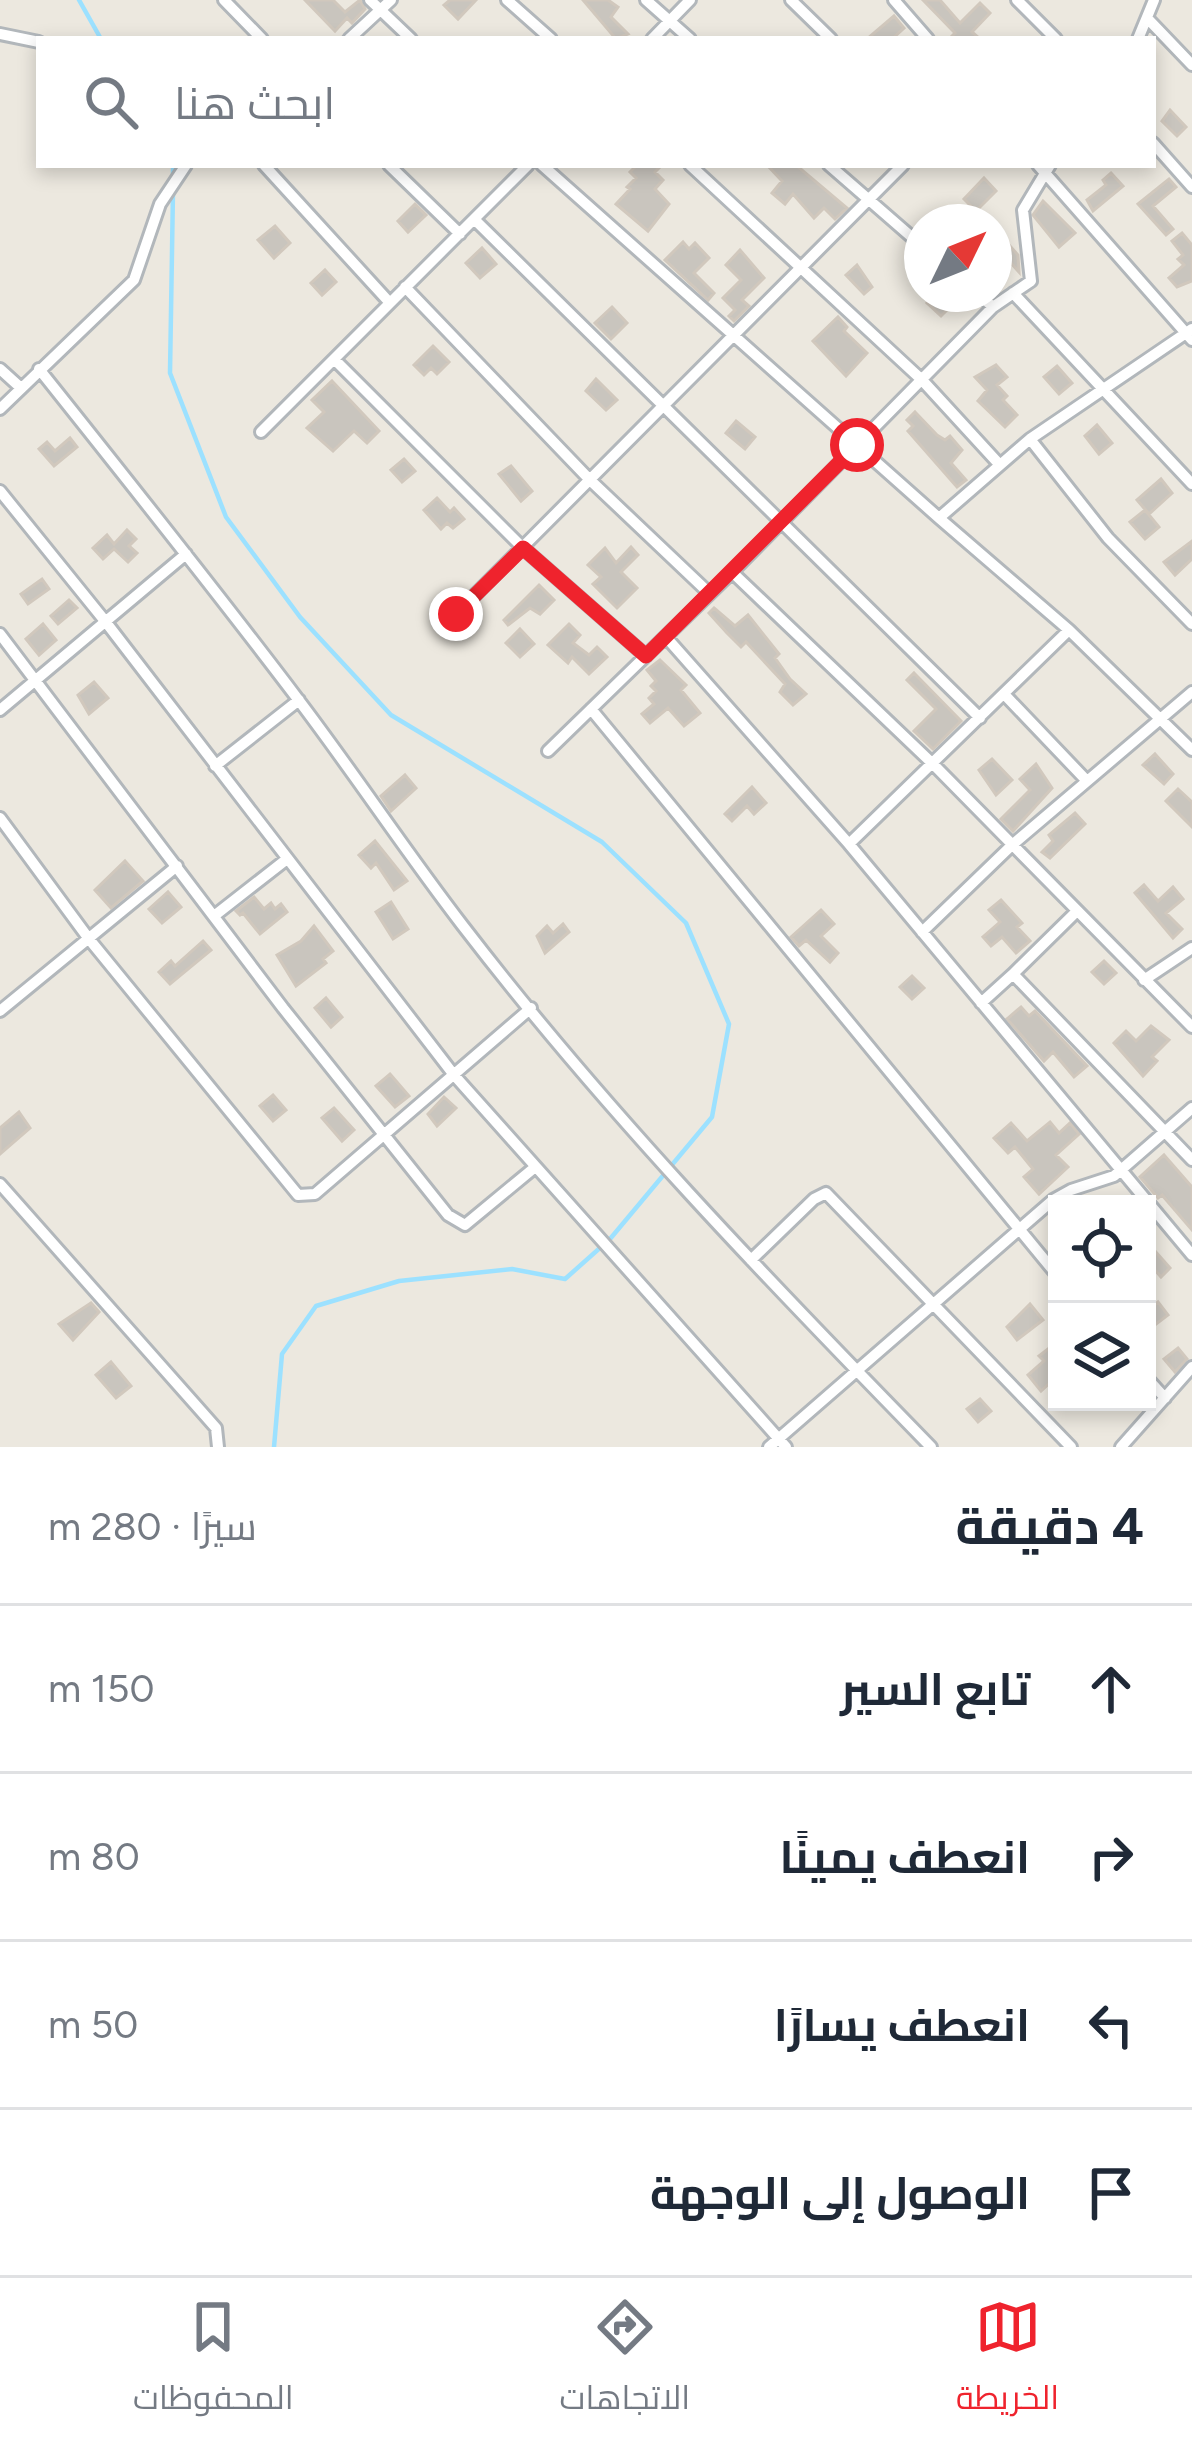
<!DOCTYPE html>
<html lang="ar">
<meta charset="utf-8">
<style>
body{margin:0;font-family:Figtree,Cairo,sans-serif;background:#f6f6f7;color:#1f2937;direction:rtl}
.controls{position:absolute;right:36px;bottom:36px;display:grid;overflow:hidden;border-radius:0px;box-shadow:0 6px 18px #0003}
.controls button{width:108px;height:108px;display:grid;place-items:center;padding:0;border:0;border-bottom:3px solid #e0e1e3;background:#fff;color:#1f2937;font:60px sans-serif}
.compass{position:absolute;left:904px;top:204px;width:108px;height:108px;border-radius:50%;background:#fff;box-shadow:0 6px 18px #0003;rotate:47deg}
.stop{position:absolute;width:36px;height:36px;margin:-27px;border:9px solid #ef232d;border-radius:50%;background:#fff}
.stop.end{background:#ef232d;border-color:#fff;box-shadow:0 3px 12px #0008}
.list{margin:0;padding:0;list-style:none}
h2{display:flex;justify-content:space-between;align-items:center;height:156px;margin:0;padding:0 48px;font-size:51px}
h2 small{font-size:39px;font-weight:400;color:#747a83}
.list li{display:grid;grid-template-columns:78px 1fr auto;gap:36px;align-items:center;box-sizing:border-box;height:168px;padding:0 48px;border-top:3px solid #e0e1e3}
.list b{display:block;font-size:45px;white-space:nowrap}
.list em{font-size:39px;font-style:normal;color:#747a83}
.icon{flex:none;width:66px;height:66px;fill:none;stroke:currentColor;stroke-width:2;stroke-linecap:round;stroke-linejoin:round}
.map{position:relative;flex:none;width:1192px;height:1447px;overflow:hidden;direction:ltr}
.search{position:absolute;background:#fff;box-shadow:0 6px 18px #0003;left:36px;right:36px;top:36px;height:132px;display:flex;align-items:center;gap:30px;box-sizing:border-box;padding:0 42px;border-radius:0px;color:#747a83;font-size:45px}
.sheet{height:828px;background:#fff}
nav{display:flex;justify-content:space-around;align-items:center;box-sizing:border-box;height:168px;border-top:3px solid #e0e1e3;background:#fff;font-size:33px;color:#747a83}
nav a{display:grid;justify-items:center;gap:6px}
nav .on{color:#ef232d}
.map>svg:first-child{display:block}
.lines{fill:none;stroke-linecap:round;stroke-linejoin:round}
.stream{stroke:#9ce1ff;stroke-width:4.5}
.building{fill:#c9c5be;stroke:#d1c8bd;stroke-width:3}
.minor-casing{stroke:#b2b7bb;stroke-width:16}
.minor{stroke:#fff;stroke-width:10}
.route{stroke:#ef232d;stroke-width:15}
</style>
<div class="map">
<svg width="1192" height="1447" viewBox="0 0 1192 1447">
<rect width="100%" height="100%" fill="#ece8df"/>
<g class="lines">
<path class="stream" d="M 79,0 L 101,39
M 173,165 L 173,180
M 173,191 L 170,373 L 226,517 L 300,617 L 391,715 L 602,842 L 686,923 L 729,1024 L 712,1117 L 610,1239 L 565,1279 L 512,1269 L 399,1281 L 316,1306 L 282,1354 L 274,1447"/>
</g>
<path class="building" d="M 305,0 L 333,0 L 345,12 L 360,0 L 365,9 L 352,23 L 347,18 L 335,31 Z
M 450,0 L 476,0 L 458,19 L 444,5 Z
M 583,0 L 608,0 L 618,7 L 611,17 L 628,34 L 616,39 Z
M 923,0 L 940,0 L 960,23 L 980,3 L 990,13 L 972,32 L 980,39 L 949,39 L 955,33 Z
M 894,16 L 904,28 L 892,39 L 867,39 Z
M 1170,110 L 1186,127 L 1177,136 L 1162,121 Z
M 637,165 L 662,165 L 655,172 L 663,180 L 655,189 L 669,204 L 648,231 L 616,204 L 630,189 L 627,187 L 636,178 L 630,172 Z
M 767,165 L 796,165 L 847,208 L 835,219 L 824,208 L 814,218 L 793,194 L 785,204 L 772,193 L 782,181 Z
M 1111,173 L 1123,186 L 1093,211 L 1087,200 L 1106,185 L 1103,180 Z
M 984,178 L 996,191 L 976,211 L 964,199 Z
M 1169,179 L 1176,187 L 1153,206 L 1173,229 L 1166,235 L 1138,204 Z
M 1043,201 L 1075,233 L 1059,247 L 1033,215 Z
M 415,204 L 426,215 L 408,232 L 398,221 Z
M 275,226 L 290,243 L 274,258 L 258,240 Z
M 994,228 L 1018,255 L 1019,272 L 994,244 Z
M 1182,233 L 1192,245 L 1192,281 L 1177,287 L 1169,278 L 1184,265 L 1178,259 L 1183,255 L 1172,241 Z
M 683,242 L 689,249 L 695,243 L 709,258 L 694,273 L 714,293 L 708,300 L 665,260 Z
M 482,248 L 496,264 L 480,278 L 466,263 Z
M 740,250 L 764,278 L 742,300 L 749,306 L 734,321 L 729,316 L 735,310 L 723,298 L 741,280 L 726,265 Z
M 857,265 L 872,287 L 864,294 L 846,275 Z
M 325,270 L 336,282 L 322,295 L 311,283 Z
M 936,294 L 941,294 L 952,305 L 941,316 L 927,303 Z
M 612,307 L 627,323 L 611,339 L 595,323 Z
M 838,317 L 847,327 L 844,331 L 867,353 L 846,376 L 813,341 Z
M 433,346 L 449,362 L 437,374 L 431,368 L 424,375 L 414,365 Z
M 996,365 L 1007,377 L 997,385 L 1007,396 L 1003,400 L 1017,415 L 1005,427 L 978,401 L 987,390 L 975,377 Z
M 1057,366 L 1072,383 L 1059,394 L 1044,377 Z
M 596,379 L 617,400 L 606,410 L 586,391 Z
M 332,381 L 379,431 L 367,443 L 354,431 L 333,451 L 307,428 L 324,412 L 312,400 Z
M 915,412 L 937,435 L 945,440 L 950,436 L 962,450 L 951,463 L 966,480 L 957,487 L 908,431 L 913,426 L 907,420 Z
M 736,421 L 755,437 L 745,449 L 726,433 Z
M 1097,425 L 1112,443 L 1099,454 L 1085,436 Z
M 70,438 L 77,447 L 54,466 L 39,449 L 47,442 L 55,451 Z
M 404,459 L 415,471 L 402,482 L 391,470 Z
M 511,466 L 532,491 L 521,501 L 499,474 Z
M 1161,479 L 1172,493 L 1149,514 L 1137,500 Z
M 437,498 L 450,512 L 454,508 L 464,519 L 453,528 L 447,523 L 441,529 L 424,510 Z
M 1145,510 L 1159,527 L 1145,539 L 1130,522 Z
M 127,530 L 136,539 L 129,546 L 137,553 L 128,562 L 114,549 L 103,559 L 93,548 L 107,535 L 114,544 Z
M 1192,541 L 1192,559 L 1175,575 L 1164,562 Z
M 631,547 L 638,555 L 621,572 L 637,588 L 617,608 L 593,584 L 601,577 L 588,565 L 605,548 L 616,563 Z
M 42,579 L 49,589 L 28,604 L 21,594 Z
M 539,585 L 554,600 L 540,614 L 530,608 L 508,625 L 504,620 Z
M 69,600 L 77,608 L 58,624 L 51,616 Z
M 714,608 L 735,626 L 748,615 L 779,654 L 775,658 L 790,679 L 806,694 L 793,705 L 780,692 L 785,684 L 746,642 L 741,647 L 727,633 L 709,613 Z
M 43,624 L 56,640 L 39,655 L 26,639 Z
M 569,624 L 580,635 L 573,643 L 589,655 L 597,647 L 607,657 L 589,674 L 572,657 L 568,663 L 548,645 Z
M 520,629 L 534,644 L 520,657 L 506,643 Z
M 660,660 L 686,685 L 681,690 L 700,713 L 684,726 L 668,708 L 650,723 L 642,714 L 654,704 L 649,698 L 656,691 L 651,686 L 656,681 L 647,670 Z
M 914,673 L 961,721 L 933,749 L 914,731 L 936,709 L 907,680 Z
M 94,682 L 108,698 L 89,714 L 78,695 Z
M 1155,754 L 1173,774 L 1164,784 L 1143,765 Z
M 992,759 L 1012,780 L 996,795 L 979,770 Z
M 1036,764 L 1052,788 L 1013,831 L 1001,819 L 1030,790 L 1020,779 Z
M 405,775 L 416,788 L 391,811 L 381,796 Z
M 752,787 L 766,803 L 754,814 L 747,806 L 732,821 L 725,814 Z
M 1178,789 L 1192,802 L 1192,827 L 1166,801 Z
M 1075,813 L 1085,824 L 1050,858 L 1042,852 L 1053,841 L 1049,835 Z
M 375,841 L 407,881 L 394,890 L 376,863 L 371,868 L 359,855 Z
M 125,861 L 143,881 L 111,908 L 95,890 Z
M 1144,885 L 1158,901 L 1173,887 L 1183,899 L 1166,913 L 1182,929 L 1173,938 L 1135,893 Z
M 168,892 L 181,907 L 162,923 L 149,909 Z
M 254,897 L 264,909 L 271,903 L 275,909 L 281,904 L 287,912 L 260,934 L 243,913 L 240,915 L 236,911 Z
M 1001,900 L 1022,923 L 1017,927 L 1030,941 L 1016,953 L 1002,937 L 991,946 L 983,937 L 1000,922 L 989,910 Z
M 391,902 L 408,929 L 393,939 L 376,912 Z
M 821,910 L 834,924 L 821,936 L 838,953 L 830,962 L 806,940 L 799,946 L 791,937 Z
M 563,924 L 569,932 L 545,953 L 537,936 L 547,926 L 553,933 Z
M 314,926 L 333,951 L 323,959 L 326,963 L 296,986 L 277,955 L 301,941 Z
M 203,941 L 211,950 L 170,984 L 159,972 L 171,961 L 175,966 Z
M 1104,961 L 1116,973 L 1104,984 L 1092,972 Z
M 912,976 L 924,988 L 912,999 L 900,987 Z
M 326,998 L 342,1017 L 331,1027 L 315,1008 Z
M 1021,1007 L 1029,1016 L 1035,1011 L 1087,1066 L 1074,1077 L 1053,1052 L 1044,1061 L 1007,1019 Z
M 1151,1026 L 1169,1040 L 1152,1057 L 1157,1061 L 1143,1076 L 1114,1043 L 1126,1031 L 1136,1041 Z
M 390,1074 L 409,1096 L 395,1107 L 376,1086 Z
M 273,1095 L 286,1110 L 273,1121 L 260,1106 Z
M 444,1097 L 456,1108 L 437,1126 L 428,1114 Z
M 334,1108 L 354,1130 L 342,1141 L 322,1118 Z
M 19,1112 L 30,1128 L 0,1154 L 0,1128 Z
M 1050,1122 L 1059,1133 L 1070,1123 L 1079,1134 L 1056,1155 L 1068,1167 L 1039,1194 L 1024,1177 L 1033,1169 L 1015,1147 L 1008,1153 L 994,1138 L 1011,1123 L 1027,1141 Z
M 1164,1155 L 1192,1187 L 1192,1230 L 1162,1195 L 1158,1198 L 1140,1177 Z
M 1147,1242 L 1170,1268 L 1161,1277 L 1147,1261 Z
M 1158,1302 L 1168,1315 L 1151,1328 L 1147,1311 Z
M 91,1303 L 99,1312 L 73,1340 L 59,1324 Z
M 1030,1304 L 1043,1320 L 1017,1340 L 1007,1327 Z
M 1057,1342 L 1057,1387 L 1052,1381 L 1041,1391 L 1028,1375 L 1044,1361 L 1039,1356 Z
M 1178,1348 L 1187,1359 L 1175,1372 L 1164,1359 Z
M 111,1362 L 131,1386 L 116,1398 L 96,1375 Z
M 980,1399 L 991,1411 L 978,1422 L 967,1409 Z"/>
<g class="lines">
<defs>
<path id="minor" d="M 224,0 L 262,39
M 370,0 L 411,39
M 507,0 L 551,39
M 646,0 L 690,39
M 791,0 L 831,39
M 894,0 L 928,39
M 1017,0 L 1056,39
M 1148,19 L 1192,65
M 0,34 L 39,42
M 349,39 L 391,0
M 652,39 L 690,0
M 1138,39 L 1154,0
M 1153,143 L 1192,187
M 264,165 L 390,303
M 389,165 L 460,234
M 542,165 L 939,518 L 1069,630 L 1192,750
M 690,165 L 922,380 L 999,464
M 829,165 L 922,246
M 1038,165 L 1192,340
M 475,220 L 980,718
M 405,287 L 590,480 L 709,593
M 1013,293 L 1192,484
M 978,294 L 993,307 L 1031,281 L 1023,210 L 1050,165
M 334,359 L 523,548 L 646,656
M 0,369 L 21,388
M 39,369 C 126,478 213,587 297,698 C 354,773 406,852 463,926 C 605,1111 768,1280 931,1447
M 0,409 L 134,280 L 160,204 L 186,165
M 261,432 L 528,165
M 1030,439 L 1108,538 L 1192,624
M 0,491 L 105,621 L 454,1075 L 786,1447
M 939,518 L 1030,439 L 1192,329
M 732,572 L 934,765 L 1192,1027
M 456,614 L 903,165
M 0,634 L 283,1008 L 448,1215 L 465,1225 L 534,1168
M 666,637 L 849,844 L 1192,1255
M 1004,694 L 1087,781
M 591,709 L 1057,1275
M 0,710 L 186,554
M 548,751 L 732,572 L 993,307
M 215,766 L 299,700
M 0,818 L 89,939 L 298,1195 L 315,1194 L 531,1008
M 849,844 L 1069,630
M 1076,912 L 1013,974 L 1192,1160
M 214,916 L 287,859
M 922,932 L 1012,845 L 1192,692
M 1144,980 L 1192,948
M 981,1003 L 1013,974
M 0,1011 L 177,866
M 0,1184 L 201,1411 L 216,1428 L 218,1447
M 751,1260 L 814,1199 L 826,1193 L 1071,1447
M 1147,1378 L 1165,1398
M 769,1447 L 1053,1200 L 1071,1190 L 1114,1176 L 1192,1108
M 1121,1447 L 1192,1367"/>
</defs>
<use href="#minor" class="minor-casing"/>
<use href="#minor" class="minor"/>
</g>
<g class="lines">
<path class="route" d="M 456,614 L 523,548 L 646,656 L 857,445"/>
</g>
</svg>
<div class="controls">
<button><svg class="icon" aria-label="locate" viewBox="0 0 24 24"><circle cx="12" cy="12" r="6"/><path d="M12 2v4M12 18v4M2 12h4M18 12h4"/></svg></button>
<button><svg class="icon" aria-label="layers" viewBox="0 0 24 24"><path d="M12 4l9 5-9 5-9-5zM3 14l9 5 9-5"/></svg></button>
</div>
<svg class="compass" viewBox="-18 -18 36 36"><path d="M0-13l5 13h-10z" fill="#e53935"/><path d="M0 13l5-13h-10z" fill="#747a83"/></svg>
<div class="stop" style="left:857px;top:445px"></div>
<div class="stop end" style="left:456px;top:614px"></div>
<div class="search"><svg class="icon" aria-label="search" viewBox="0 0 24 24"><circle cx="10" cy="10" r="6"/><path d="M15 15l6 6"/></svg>ابحث هنا</div>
</div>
<section class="sheet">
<h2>4 دقيقة<small>سيرًا · 280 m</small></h2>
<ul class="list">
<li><svg class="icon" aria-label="ahead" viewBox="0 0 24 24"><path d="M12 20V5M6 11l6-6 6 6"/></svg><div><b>تابع السير</b></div><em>150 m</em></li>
<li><svg class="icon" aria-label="right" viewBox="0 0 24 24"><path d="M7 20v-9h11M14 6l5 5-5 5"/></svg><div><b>انعطف يمينًا</b></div><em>80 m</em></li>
<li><svg class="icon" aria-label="left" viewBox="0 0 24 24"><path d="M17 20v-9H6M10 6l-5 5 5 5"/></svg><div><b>انعطف يسارًا</b></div><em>50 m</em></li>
<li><svg class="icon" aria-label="arrive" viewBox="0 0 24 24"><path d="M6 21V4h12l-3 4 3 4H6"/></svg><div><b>الوصول إلى الوجهة</b></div></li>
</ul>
</section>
<nav>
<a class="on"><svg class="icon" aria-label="map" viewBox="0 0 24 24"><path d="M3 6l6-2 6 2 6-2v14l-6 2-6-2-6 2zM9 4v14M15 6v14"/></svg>الخريطة</a>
<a><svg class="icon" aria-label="directions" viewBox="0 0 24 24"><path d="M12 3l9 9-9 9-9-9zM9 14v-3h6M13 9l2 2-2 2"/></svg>الاتجاهات</a>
<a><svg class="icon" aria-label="saved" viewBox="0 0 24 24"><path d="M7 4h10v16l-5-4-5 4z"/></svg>المحفوظات</a>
</nav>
